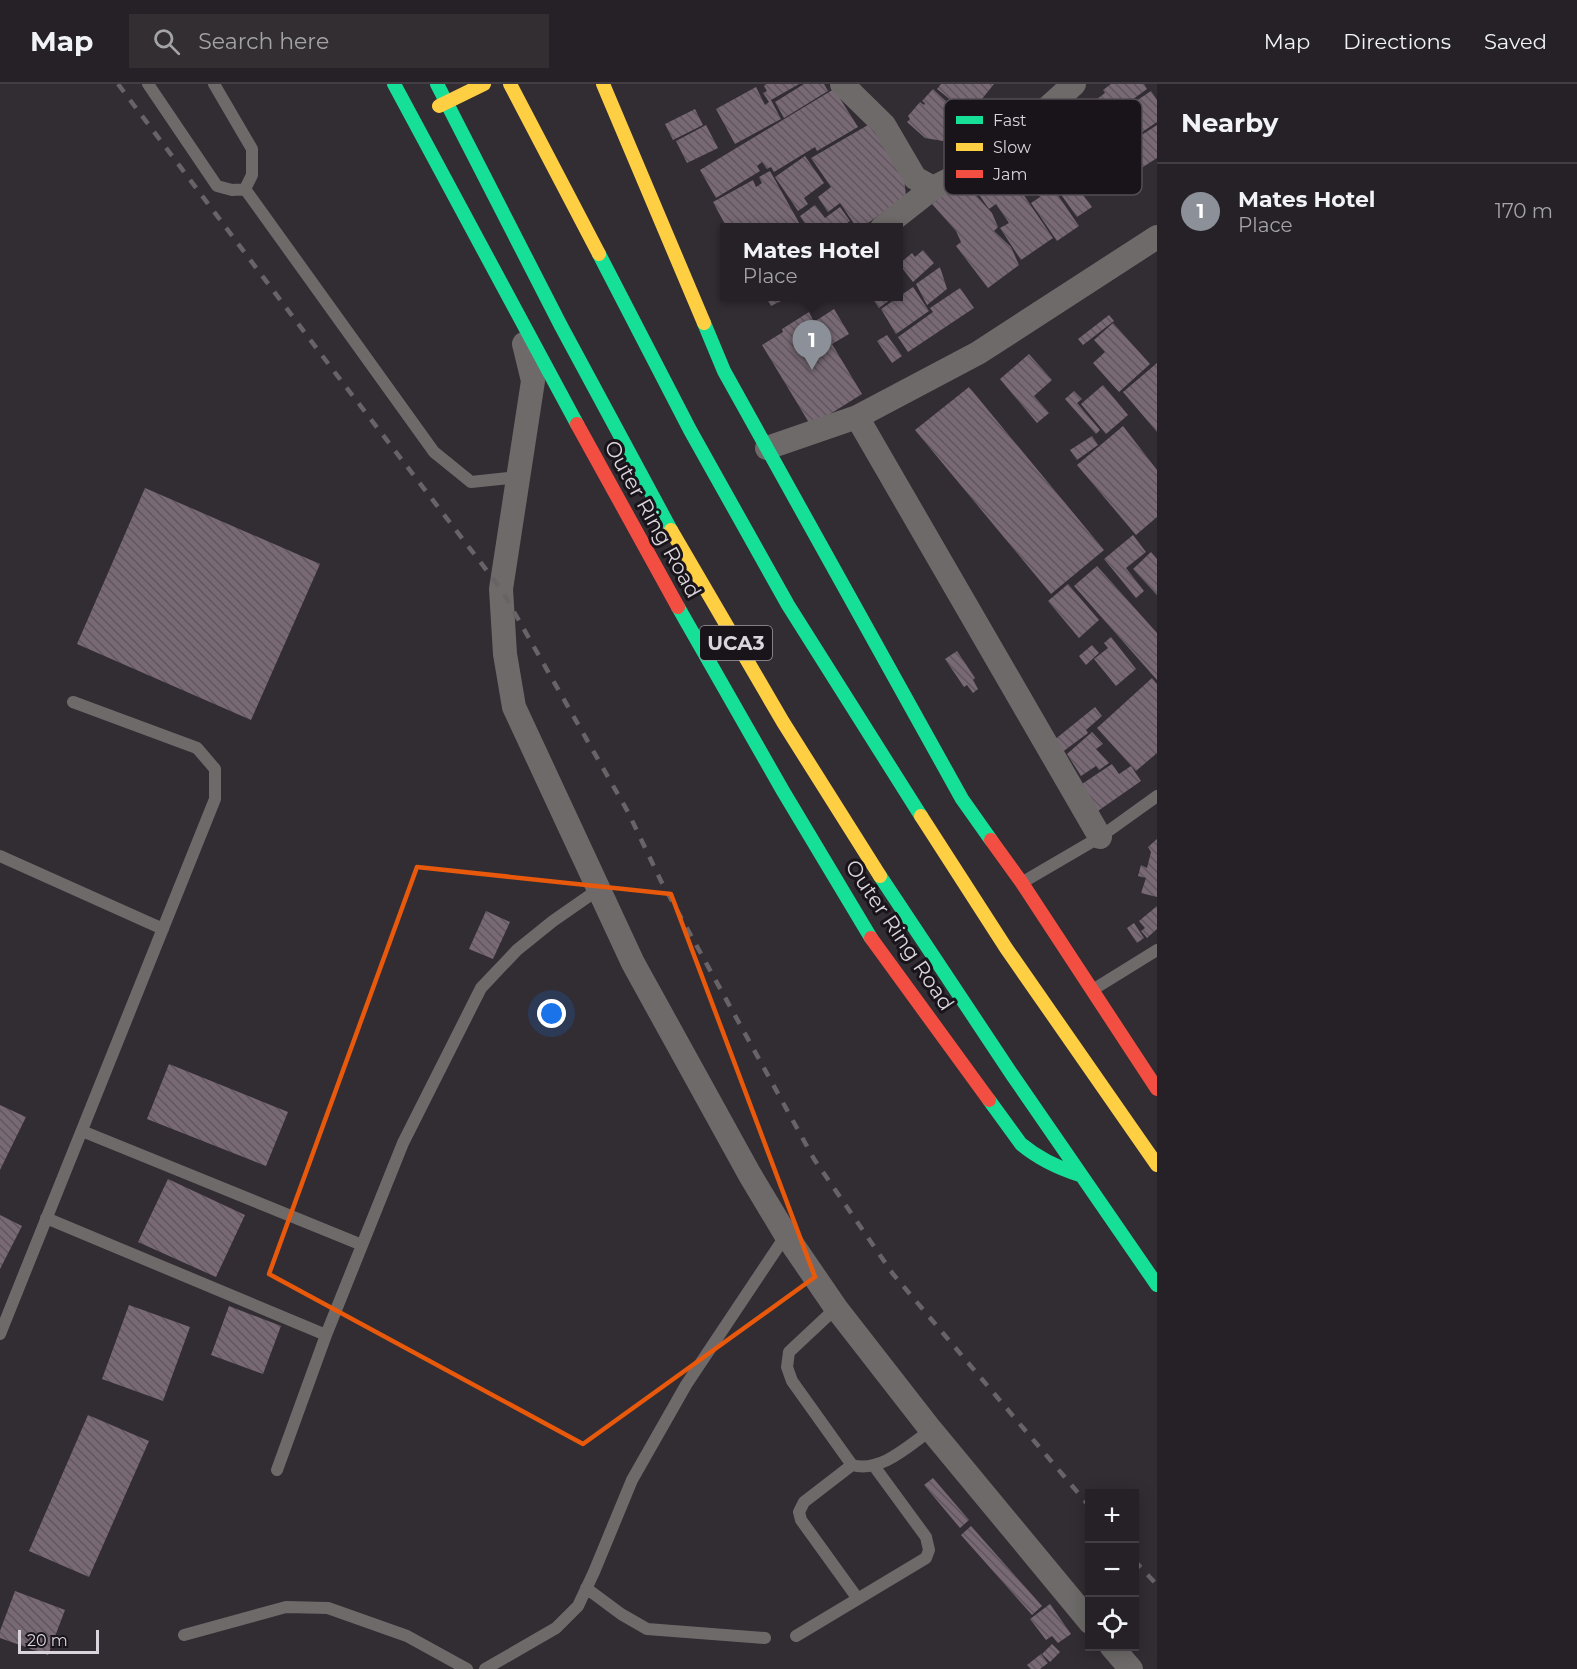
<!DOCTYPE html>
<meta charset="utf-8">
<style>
body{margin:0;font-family:Montserrat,sans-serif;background:#322e32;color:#f1f3f6}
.controls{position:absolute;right:18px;bottom:18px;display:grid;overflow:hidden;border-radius:0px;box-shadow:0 3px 15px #0003}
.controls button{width:54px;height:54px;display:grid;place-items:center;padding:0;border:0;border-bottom:2px solid #423e43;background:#262126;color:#f1f3f6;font:30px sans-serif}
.scale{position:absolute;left:18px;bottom:15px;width:81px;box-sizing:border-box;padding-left:6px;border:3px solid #dad4dc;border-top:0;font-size:16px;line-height:21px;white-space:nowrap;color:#dad4dc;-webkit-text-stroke:4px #18141a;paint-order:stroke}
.you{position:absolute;left:552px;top:930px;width:21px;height:21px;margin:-15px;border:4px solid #fff;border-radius:50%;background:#1a73e8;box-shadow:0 0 0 9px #1a73e833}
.badge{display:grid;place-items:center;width:39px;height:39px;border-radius:50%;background:#8c9099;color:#fff;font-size:20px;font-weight:700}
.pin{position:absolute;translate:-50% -50px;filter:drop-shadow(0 2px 3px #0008)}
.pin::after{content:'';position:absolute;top:32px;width:21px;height:18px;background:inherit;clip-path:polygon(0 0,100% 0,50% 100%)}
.popup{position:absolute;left:720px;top:139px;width:183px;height:78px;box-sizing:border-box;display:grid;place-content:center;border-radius:0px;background:#262126;filter:drop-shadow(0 2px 4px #0005);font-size:20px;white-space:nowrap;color:#a4a3a7}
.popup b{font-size:22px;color:#f1f3f6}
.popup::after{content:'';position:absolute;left:50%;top:100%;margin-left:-12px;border:12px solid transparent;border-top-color:#262126}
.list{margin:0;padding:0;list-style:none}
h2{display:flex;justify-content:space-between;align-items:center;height:78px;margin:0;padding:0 24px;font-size:26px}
h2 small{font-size:20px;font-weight:400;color:#a4a3a7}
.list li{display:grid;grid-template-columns:39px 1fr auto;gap:18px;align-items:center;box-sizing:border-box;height:96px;padding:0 24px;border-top:2px solid #423e43}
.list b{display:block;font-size:22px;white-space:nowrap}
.list p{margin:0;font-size:20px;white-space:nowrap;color:#a4a3a7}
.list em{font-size:20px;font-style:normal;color:#a4a3a7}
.icon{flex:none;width:33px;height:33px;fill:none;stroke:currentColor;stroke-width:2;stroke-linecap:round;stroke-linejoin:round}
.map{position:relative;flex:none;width:1157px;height:1585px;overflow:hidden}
header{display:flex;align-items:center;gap:36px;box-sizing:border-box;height:84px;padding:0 30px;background:#262126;border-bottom:2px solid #423e43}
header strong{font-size:28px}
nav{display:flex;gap:33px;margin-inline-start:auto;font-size:21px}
.search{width:420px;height:54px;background:#322e32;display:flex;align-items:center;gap:15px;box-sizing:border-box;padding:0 21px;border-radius:0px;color:#a4a3a7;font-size:22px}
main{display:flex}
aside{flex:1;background:#262126}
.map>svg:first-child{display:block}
.building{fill:url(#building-back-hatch)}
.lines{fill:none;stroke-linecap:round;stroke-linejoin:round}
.lane{stroke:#6e6a6a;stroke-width:12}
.street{stroke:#6e6a6a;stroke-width:24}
.fast{stroke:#16e098;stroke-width:14}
.slow{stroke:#ffcf43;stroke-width:14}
.jam{stroke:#f24e42;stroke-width:14}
.rail{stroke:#676366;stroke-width:4.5;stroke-dasharray:10 10;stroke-linecap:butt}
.slow-bridge{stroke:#ffcf43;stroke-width:14}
.marked{fill:none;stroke:#e8590c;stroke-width:4.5;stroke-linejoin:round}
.labels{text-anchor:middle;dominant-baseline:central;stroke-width:6;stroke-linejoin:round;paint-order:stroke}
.shield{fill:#18141a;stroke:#a09aa2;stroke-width:1.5}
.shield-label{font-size:20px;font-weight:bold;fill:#dad4dc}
.street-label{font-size:21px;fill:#dad4dc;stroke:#18141a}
.key{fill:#18141a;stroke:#524e54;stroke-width:1.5}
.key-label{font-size:16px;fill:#dad4dc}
</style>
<header>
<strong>Map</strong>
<div class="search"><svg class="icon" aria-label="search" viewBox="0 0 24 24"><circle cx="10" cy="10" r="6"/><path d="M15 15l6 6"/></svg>Search here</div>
<nav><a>Map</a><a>Directions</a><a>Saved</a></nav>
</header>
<main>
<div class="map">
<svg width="1157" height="1585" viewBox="0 0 1157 1585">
<defs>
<pattern id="building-back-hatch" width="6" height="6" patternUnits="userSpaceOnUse" patternTransform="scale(1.5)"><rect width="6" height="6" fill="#786974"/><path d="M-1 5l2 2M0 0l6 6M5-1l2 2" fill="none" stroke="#5f575e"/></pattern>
</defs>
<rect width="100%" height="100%" fill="#322c33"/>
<path class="building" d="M 766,0 L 799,0 L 771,16 L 781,35 L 735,60 L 716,25 L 756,3 L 765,21 L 769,18 L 763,9 L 767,7 L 764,2 Z
M 804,0 L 824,0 L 828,7 L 784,34 L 775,18 Z
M 941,0 L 994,0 L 969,31 L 937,5 Z
M 1111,0 L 1144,0 L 1147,5 L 1085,50 L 1070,30 L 1081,21 L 1084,25 L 1105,9 L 1103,6 Z
M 834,5 L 858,43 L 817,67 L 815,63 L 774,88 L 771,83 L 767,85 L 762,78 L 757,82 L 760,87 L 716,114 L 700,86 Z
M 933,5 L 964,34 L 943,57 L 925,54 L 907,38 L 910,35 L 908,32 L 920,18 L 924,21 L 925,19 L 922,17 Z
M 1151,7 L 1157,16 L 1157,38 L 1104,74 L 1087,50 Z
M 695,25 L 703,41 L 673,56 L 665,40 Z
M 706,41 L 718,64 L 687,79 L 676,57 Z
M 868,41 L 903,84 L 906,112 L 861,144 L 857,144 L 840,119 L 828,128 L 818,113 L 831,103 L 811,74 Z
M 1157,41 L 1157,74 L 1121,97 L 1106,74 Z
M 1027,66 L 1079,142 L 1057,157 L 1031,119 L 1040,113 L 1033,103 L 1025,108 L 1006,80 Z
M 805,72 L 824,99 L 804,114 L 808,120 L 798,127 L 775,93 Z
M 999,75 L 1053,154 L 1021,176 L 1000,144 L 1009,139 L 996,120 L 989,125 L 968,95 Z
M 1064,85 L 1092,123 L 1077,133 L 1050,95 Z
M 770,87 L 802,144 L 727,144 L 713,118 L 753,96 L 756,103 L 762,99 L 759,93 Z
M 964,98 L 992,129 L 998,143 L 994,147 L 1011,163 L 1019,181 L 988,204 L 956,162 L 961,158 L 956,147 L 932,120 L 938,115 L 937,113 Z
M 815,121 L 825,134 L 840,123 L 850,137 L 841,144 L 808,144 L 800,132 Z
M 923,166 L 934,179 L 913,198 L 899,180 L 912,169 L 915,173 Z
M 940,183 L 947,205 L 927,221 L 916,200 Z
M 913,203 L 929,227 L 896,250 L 881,225 Z
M 960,204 L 974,224 L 908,268 L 898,253 L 933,228 L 930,224 Z
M 766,213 L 789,213 L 771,222 Z
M 871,213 L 894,213 L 879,224 Z
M 834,225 L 849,250 L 832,260 L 862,310 L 811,342 L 762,261 L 783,248 L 782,245 L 809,228 L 814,238 Z
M 1109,231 L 1114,237 L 1083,261 L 1078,255 Z
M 1113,239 L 1150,280 L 1119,308 L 1093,279 L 1105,268 L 1094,256 Z
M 887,251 L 902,272 L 892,279 L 877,257 Z
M 1029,270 L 1052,296 L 1034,312 L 1049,329 L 1037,339 L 1000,295 Z
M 1157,279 L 1157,348 L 1123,308 Z
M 1103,301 L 1128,331 L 1106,350 L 1081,320 Z
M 969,303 L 1104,466 L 1051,510 L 915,346 Z
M 1074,307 L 1082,315 L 1077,319 L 1100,346 L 1096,350 L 1065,315 Z
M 1123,342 L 1157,386 L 1157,433 L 1136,451 L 1077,381 Z
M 1092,352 L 1098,361 L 1077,376 L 1070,366 Z
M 145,404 L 320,480 L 251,636 L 77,560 Z
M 1133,451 L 1146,468 L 1126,484 L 1144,507 L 1136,514 L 1104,475 Z
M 1151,468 L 1157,475 L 1157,511 L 1133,485 Z
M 1097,482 L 1157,549 L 1157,596 L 1074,502 Z
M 1068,500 L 1099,536 L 1079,554 L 1048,517 Z
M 1111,553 L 1136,585 L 1116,602 L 1094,575 L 1108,564 L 1104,559 Z
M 1092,561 L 1099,569 L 1086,581 L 1079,572 Z
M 957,567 L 975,594 L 973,596 L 978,605 L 973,609 L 967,601 L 964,603 L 945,575 Z
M 1152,594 L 1157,600 L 1157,669 L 1136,687 L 1097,644 Z
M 1095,623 L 1102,632 L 1086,646 L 1088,649 L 1061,669 L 1053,657 Z
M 1092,648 L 1103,660 L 1096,665 L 1109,679 L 1099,686 L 1096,682 L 1081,692 L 1067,670 Z
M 1112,680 L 1119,690 L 1131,682 L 1141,697 L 1095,729 L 1082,700 Z
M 1157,755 L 1157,813 L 1141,809 L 1146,794 L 1138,792 L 1141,781 L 1147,784 L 1151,768 L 1148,763 Z
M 1157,822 L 1157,845 L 1147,854 L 1141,847 L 1145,844 L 1139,837 Z
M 486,827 L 510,838 L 493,875 L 469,865 Z
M 1134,839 L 1144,854 L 1137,859 L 1127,844 Z
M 169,980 L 288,1028 L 266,1082 L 147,1035 Z
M 0,1021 L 26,1033 L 0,1086 Z
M 168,1095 L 245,1131 L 216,1193 L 138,1158 Z
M 0,1131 L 22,1142 L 0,1185 Z
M 129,1221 L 190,1243 L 163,1317 L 102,1295 Z
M 229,1222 L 281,1242 L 263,1290 L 211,1271 Z
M 88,1331 L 149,1357 L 89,1493 L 29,1467 Z
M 933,1394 L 969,1436 L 960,1444 L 924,1401 Z
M 971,1442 L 1042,1522 L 1032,1531 L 961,1451 Z
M 15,1507 L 65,1526 L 48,1571 L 0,1554 L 0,1547 Z
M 1050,1520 L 1071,1550 L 1058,1559 L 1052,1552 L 1046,1556 L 1030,1535 Z
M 1052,1560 L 1060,1568 L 1050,1578 L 1042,1570 Z
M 1041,1570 L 1048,1579 L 1040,1585 L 1031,1585 L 1027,1581 Z"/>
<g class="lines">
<path class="lane" d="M 148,0 L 217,102 L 232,106 L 245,105
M 214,0 L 252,65 L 252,91 L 245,105
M 245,105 L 434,368 L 471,398 L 518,393
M 0,772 L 163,845
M 1023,798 L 1100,753 L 1157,712
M 1094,905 L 1157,866
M 82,1047 L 362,1161
M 46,1134 L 326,1251
M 836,1224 L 789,1268 L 787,1283 L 792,1297 L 852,1381 C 881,1389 908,1362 931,1346
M 0,1250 L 215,715 L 215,685 L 197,664 L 73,618
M 852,1381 L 804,1418 L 799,1428 L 801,1436 L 858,1515
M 277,1386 L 326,1251 L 403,1059 L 481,904 L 517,866 L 553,837 L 599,805
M 586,1504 L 621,1530 L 647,1545 L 765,1554
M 184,1551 L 286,1523 L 328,1524 L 407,1552 L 467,1585
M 796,1552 L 926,1474 L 929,1466 L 926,1453 L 874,1382
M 485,1585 L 556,1544 L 578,1522 L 594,1488 L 632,1396 L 686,1301 L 786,1151"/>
<path class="street" d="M 842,0 L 884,41 L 915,94 L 933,104 L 992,74 L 1074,0
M 882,144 L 933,104
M 524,260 L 533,297 L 501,505 L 505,570 L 514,623 L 633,879 L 750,1091 L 786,1151 L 836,1224 L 931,1346 L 1090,1538
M 857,333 L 1100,753
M 767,364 L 857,333 L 978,269 L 1157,153
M 1111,1562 L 1131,1585"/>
<path class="fast" d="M 394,0 L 577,340
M 437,0 L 561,242 L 671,446
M 599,170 L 690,346 L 788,521 L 921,732
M 704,239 L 724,287 L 962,715 L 991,756
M 678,523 L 783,707 L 871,854
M 880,792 L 1013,992 L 1157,1201
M 989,1016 L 1021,1060 C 1039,1075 1058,1084 1080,1091"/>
<path class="slow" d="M 510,0 L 599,170
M 603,0 L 704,239
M 671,446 L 783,638 L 880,792
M 921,732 L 1006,864 L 1157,1081"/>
<path class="jam" d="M 577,340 L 678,523
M 991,756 L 1022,799 L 1157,1005
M 871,854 L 989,1016"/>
<path class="rail" d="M 118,0 L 333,286 L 501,505 L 628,728 L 661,797 L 814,1075 L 893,1190 L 1090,1423
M 1134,1476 L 1157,1501"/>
<path class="slow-bridge" d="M 439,22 L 484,0"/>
</g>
<path class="marked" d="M 417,783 L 671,810 L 815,1193 L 583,1360 L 269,1190 Z"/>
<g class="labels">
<rect class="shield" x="700" y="542" width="72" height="34" rx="4.5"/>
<g class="shield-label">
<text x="736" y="559">UCA3</text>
</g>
<g class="street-label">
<text transform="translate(653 435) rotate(61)">Outer Ring Road</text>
<text transform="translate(900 851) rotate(56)">Outer Ring Road</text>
</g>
</g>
<rect x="944" y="15" width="198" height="96" rx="9" class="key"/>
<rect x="956" y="32" width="27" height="8" fill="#16e098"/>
<rect x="956" y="59" width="27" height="8" fill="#ffcf43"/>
<rect x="956" y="86" width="27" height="8" fill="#f24e42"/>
<g class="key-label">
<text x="993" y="42">Fast</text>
<text x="993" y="69">Slow</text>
<text x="993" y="96">Jam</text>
</g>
</svg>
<div class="controls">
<button>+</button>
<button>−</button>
<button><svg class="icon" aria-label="locate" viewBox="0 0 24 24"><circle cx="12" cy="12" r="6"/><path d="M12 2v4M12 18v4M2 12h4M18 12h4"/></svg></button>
</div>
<div class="scale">20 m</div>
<div class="you"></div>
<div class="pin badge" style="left:812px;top:286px">1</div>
<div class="popup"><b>Mates Hotel</b>Place</div>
</div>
<aside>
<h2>Nearby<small></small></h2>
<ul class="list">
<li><span class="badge">1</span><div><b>Mates Hotel</b><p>Place</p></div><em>170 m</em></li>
</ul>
</aside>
</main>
